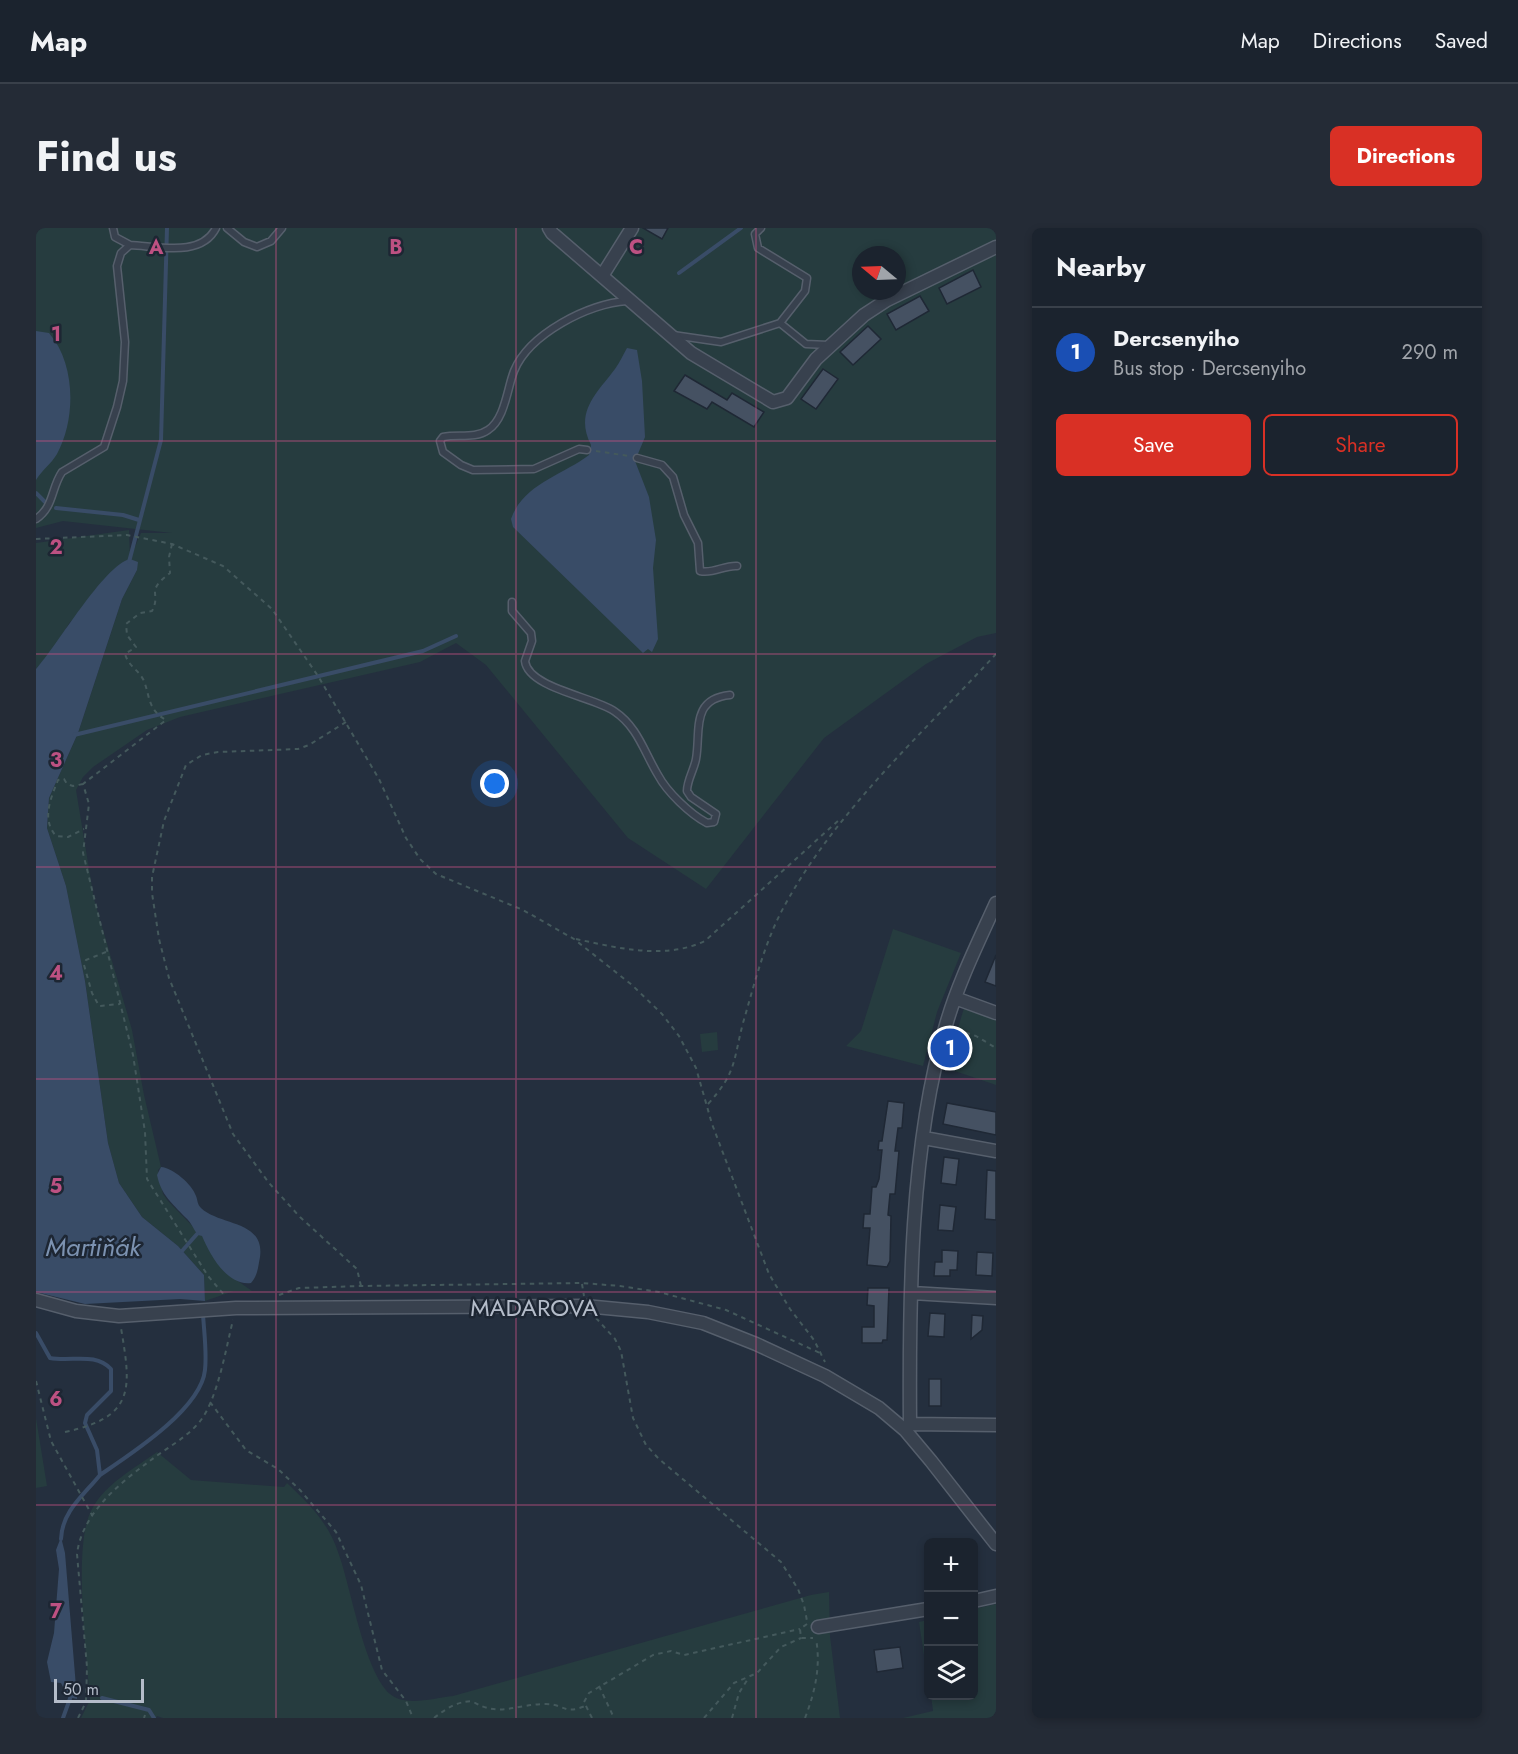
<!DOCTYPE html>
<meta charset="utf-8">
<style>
body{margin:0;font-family:Jost,sans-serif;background:#242b36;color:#f1f3f6}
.controls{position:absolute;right:18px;bottom:18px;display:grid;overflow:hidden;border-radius:9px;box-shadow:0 3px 9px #0003}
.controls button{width:54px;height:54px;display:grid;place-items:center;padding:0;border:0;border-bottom:2px solid #39404a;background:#1b232e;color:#f1f3f6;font:30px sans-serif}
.compass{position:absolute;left:816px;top:18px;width:54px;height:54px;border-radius:50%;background:#1b232e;box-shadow:0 3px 9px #0003;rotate:289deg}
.scale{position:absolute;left:18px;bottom:15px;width:90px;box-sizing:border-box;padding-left:6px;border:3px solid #b4bcc9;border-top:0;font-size:16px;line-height:21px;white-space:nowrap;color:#b4bcc9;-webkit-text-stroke:4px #1d2633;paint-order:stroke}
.you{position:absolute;left:459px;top:556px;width:21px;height:21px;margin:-15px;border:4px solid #fff;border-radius:50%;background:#1a73e8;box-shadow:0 0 0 9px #1a73e833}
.badge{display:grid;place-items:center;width:39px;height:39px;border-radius:50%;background:#d93025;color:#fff;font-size:20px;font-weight:700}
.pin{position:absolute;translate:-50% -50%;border:3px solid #fff;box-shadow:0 2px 6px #0006}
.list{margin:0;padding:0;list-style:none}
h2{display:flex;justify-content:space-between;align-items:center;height:78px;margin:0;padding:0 24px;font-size:26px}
h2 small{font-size:20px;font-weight:400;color:#a0a4aa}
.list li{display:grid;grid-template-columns:39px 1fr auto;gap:18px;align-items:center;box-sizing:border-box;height:90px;padding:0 24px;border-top:2px solid #39404a}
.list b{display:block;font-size:22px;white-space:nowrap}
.list p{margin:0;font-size:20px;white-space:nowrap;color:#a0a4aa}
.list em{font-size:20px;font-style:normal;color:#a0a4aa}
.actions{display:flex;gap:12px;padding:18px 24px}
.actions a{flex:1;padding:14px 0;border:2px solid #d93025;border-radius:9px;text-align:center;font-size:21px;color:#d93025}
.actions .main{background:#d93025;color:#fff}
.icon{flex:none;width:33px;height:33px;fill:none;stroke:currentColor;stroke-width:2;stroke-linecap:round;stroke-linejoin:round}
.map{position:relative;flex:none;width:960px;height:1490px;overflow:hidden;border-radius:9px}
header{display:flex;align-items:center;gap:36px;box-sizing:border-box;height:84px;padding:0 30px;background:#1b232e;border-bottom:2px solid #39404a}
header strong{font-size:28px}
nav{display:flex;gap:33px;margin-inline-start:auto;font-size:21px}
.intro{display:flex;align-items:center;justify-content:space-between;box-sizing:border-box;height:144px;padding:0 36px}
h1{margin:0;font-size:42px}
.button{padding:15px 27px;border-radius:9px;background:#d93025;color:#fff;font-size:21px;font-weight:700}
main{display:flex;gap:36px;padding:0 36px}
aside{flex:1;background:#1b232e;border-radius:9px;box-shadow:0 3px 9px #0003}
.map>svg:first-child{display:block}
.green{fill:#263c3f;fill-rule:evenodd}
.water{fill:#394c67}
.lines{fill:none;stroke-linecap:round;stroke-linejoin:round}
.stream{stroke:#394c67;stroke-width:4}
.building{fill:#455162;stroke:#1f2835;stroke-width:1.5}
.service-casing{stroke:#565f6c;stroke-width:9}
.minor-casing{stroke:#565f6c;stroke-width:15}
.path{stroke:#44595c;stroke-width:2;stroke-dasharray:4.5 4.5;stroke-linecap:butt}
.service{stroke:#38414e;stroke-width:6}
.minor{stroke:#38414e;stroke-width:12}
.grid{fill:none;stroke:#bd5182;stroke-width:1.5;stroke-opacity:0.55}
.labels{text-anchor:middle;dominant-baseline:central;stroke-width:5;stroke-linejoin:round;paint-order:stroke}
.street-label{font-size:24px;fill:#b4bcc9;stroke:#1d2633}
.water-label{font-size:26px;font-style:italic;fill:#7c92b1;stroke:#1d2633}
.grid-label{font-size:20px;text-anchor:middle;font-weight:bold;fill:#bd5182;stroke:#1d2633;stroke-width:5;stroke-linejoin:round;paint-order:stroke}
</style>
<header>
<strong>Map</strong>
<nav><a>Map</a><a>Directions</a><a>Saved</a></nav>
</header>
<div class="intro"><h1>Find us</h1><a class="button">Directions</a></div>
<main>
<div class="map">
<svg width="960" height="1490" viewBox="0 0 960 1490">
<rect width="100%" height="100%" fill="#242f3e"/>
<path class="green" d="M 0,0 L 960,0 L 960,405 L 941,409 L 890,436 L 788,510 L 670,661 L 592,610 L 450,437 L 420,415 L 384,434 L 144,489 L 111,502 L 57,539 L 47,549 L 40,562 L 58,671 L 96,802 L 108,867 L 125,939 L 122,942 L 127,966 L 132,973 L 166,1008 L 189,1044 L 216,1063 L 198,1063 L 169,1073 L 168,1047 L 142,1018 L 106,989 L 83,955 L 72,915 L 49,753 L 30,658 L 11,600 L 13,570 L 42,505 L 86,371 L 101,342 L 34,394 L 15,425 L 0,441 L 0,315 L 93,302 L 94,330 L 105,305 L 136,305 L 27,293 L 0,300 ZM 825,27 L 861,27 L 861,63 L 825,63 Z
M 857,701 L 925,725 L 901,784 L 887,838 L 810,818 L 825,803 Z
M 930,779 L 960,790 L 960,857 L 910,840 L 928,780 Z
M 681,804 L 682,822 L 666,824 L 664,806 Z
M 0,1190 L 11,1258 L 0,1260 Z
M 121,1224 L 155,1252 L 248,1259 L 251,1255 C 273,1276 292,1294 302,1324 C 315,1359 328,1443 354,1466 C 369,1479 398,1470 417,1468 L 775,1367 L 793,1364 L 794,1408 L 804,1490 L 127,1490 L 121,1488 L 120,1490 L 45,1490 L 54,1472 C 51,1429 36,1316 56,1281 C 69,1256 99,1240 121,1224 Z
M 960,1376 L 960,1490 L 867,1490 L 897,1483 L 895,1468 L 938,1468 L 938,1381 Z
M 892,1392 L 892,1454 L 883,1394 Z"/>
<path class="water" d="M 0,103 L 13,105 C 40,136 40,191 21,226 C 15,236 6,242 0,252 Z
M 591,120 L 601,122 L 606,153 L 609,209 L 599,233 L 613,269 L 620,312 L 617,340 L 622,411 L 616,424 L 612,421 L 607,425 L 477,299 L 475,291 C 487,256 527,247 553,227 L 555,217 C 538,184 561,165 579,141 C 584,134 587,127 591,120 Z
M 94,331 L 102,334 L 101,342 L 86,371 L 42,505 L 13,570 L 11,600 L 30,658 L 49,753 L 72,915 L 83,955 L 106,989 L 142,1018 L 168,1047 L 169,1073 L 144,1071 L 49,1076 L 0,1064 L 0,441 C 21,418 68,337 94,331 Z
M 125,939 C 137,940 156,956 160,968 C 162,973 161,976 165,980 C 184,998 229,992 224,1029 C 222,1039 222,1047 215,1055 C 191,1058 174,1027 166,1008 L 162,1007 C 157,1001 156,995 149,989 C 136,975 125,967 121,947 Z
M 25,1309 L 29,1325 L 41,1471 L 32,1469 L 25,1455 L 15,1454 L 11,1434 L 18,1405 L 23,1341 L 20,1322 Z"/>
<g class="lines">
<path class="stream" d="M 643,45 L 705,0
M 0,265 L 10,275
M 20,280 L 87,287 L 103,292
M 93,334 L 125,212 L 131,0
M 38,507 L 387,423 L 420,408
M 146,1023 L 161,1006
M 0,1105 L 14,1130 C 36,1134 59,1124 75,1141 L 75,1163 L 51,1187 L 49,1195 L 61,1222 L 64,1247 C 48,1267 26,1283 25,1311
M 64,1247 C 95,1226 165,1181 169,1142 C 171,1124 168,1104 167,1086
M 66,1470 L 113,1482 L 118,1490
M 27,1490 L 36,1465"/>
</g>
<path class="building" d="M 607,0 L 632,0 L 626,11 Z
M 937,42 L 945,59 L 911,76 L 903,60 Z
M 884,68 L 893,83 L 860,102 L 851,86 Z
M 832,98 L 845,111 L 817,137 L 804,124 Z
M 787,141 L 802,151 L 780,181 L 765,171 Z
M 649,147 L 691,172 L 696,165 L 728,184 L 718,199 L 676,174 L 671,181 L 638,163 Z
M 960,727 L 960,758 L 949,754 Z
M 852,873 L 868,875 L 866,900 L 862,900 L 859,923 L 863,923 L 859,966 L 854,966 L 852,987 L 855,988 L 854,1033 L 851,1039 L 831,1037 L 834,1000 L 827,1000 L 828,986 L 834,986 L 836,959 L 840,959 L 843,951 L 846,922 L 842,922 L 843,913 L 846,913 Z
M 911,875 L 960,884 L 960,907 L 907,896 Z
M 908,929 L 923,931 L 920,957 L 905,955 Z
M 951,942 L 960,943 L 960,992 L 949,991 Z
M 904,977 L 920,979 L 917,1003 L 902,1002 Z
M 906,1022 L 922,1023 L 921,1042 L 914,1042 L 914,1048 L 898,1048 L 899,1034 L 906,1034 Z
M 941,1024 L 957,1025 L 956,1048 L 940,1047 Z
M 832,1060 L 853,1060 L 851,1112 L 847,1112 L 846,1115 L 826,1115 L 826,1099 L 838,1099 L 838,1078 L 831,1077 Z
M 894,1085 L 909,1086 L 908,1109 L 892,1108 Z
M 936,1087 L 947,1088 L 946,1102 L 935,1111 Z
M 893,1151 L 905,1151 L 905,1178 L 893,1178 Z
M 864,1419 L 867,1440 L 841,1444 L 838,1422 Z"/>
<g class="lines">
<defs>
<path id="service" d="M 77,0 L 79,9 L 94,17
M 191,0 L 208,14 L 221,19 L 235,13 L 246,0
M 725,0 L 719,6 L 722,20 L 771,50 L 769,63 L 744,95
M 637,107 L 685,114 L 744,95 L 770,116 L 792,117
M 551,222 L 543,221 L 498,241 L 437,242 L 425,237 L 407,224 L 404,213 L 407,209 C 422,206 439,211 452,202 C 469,191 471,161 478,143 C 493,106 553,75 591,73
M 601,230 L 626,237 L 637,249 L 648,287 L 662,315 L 664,343 C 678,346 688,337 701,338
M 0,291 C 18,279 15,260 26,244 L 68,219 L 81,179 L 87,153 L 89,114 L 81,38 L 85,25 L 94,17 C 121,18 165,30 180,0
M 476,374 L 476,383 L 495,405 L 496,413 L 489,433 C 492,460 558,469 578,483 C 602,499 608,524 622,547 C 631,564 654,586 671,595 L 678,594 L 680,586 L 655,569 L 651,563 C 651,552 658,542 660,531 C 665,504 654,471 694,467"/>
<path id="minor" d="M 513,0 L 516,5 L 655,125 L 737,174 L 751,170 L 780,131 L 828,87 L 851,72 L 960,19
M 566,48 L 596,0
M 919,770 L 960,785
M 888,910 L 960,923
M 876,1065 L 960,1070
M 0,1072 L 40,1083 L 83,1088 L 200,1080 L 549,1078 L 612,1084 L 667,1095 L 720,1116 L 789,1148 L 843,1180 L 869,1202 L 895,1233 L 960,1316
M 874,1196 L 960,1197
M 869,1202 L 874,1196 C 873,1072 874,916 910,797 C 922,755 942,715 960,675
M 938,1373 L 960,1368
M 782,1399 L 892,1381"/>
</defs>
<use href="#service" class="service-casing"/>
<use href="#minor" class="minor-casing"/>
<path class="path" d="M 560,223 L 593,228
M 0,311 L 91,307 L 136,316 L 187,338 L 236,381 L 282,448 L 343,551 L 370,610 L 384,631 L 400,646 L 487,682 L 538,711 L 596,757 L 626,786 L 643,808 L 660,840 L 676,896 L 733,1046 L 754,1081 L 778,1112 L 789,1134
M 136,316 L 133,329 L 134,345 C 108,365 126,364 116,383 L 104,385 L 90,396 L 91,407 L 100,419 L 89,426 C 93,439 103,442 108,453 C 114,469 112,482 130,492 L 47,556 L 53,576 L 47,625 L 97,827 L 109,904 L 111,951 L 172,1048 L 190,1069
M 310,494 L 273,517 L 262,521 L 182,524 L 166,527 L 150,537 L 128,593 L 116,649 L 116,665 L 123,711 L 133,750 L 197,906 L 233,955 L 264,989 L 321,1041 L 325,1058
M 47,556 L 37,558 L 31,556 L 28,551 L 22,552 C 15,570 5,591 20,608 L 32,609 L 48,601
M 540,711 C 582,720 628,732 669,713 L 803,592
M 70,724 L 50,732 L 48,737 L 56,765 L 63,778 L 84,776
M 921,802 L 940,808 L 960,820
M 672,876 C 701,844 697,833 707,795 C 719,754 729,712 750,675 C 803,580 886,506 960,426
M 546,1056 L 548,1068
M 243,1067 L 263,1060 L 325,1058 L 546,1055 L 584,1058 L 623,1064 L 690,1082 L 784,1125
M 560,1090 L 579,1111 L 585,1123 L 597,1190 L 610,1217 L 623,1231 L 745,1334 L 762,1361 L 768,1377 L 771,1393
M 0,1153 L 15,1213 L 56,1287
M 174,1174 L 210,1222 L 242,1241 L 264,1262 L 300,1304 L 325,1357 L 346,1442 L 370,1473 L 377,1490
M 29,1204 C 100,1189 95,1160 85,1100
M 771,1396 L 764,1401 L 765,1410 L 777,1410
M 563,1458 L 578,1490
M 42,1490 L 50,1474 L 51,1439 L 41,1326 C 46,1285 84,1255 115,1232 C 132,1219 152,1209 165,1192 C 182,1169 190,1120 197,1092
M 108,1490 L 109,1487
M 398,1490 C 411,1480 420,1474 436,1473 C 462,1490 480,1476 510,1476 C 528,1476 528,1487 549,1478
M 556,1490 L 548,1474 L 553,1465 L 617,1427 L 635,1423 L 648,1427 L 764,1401
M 668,1490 L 698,1455 L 721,1445 L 745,1419 L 765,1410
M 696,1490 L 703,1465 L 713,1449
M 769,1490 C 779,1464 785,1438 780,1411"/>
<use href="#service" class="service"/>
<use href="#minor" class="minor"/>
</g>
<path class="grid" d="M 240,0 L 240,1490M 480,0 L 480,1490M 720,0 L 720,1490M 0,213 L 960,213M 0,426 L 960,426M 0,639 L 960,639M 0,851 L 960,851M 0,1064 L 960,1064M 0,1277 L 960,1277"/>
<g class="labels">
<g class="street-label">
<text x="498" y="1079">MADAROVA</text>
</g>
<g class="water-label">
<text x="57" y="1019">Martiňák</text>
</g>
</g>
<g class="grid-label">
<text x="120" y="26">A</text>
<text x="360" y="26">B</text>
<text x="600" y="26">C</text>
<text x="20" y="113">1</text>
<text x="20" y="326">2</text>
<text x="20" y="539">3</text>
<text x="20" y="752">4</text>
<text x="20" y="965">5</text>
<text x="20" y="1178">6</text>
<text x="20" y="1390">7</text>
</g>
</svg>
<div class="controls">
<button>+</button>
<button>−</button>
<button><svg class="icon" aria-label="layers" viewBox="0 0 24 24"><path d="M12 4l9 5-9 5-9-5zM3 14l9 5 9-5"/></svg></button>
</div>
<svg class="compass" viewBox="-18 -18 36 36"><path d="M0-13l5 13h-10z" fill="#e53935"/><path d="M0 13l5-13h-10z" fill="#a0a4aa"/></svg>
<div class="scale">50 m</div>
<div class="you"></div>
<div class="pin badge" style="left:914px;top:820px;background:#1a4fb4">1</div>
</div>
<aside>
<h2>Nearby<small></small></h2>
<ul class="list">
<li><span class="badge" style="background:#1a4fb4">1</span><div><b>Dercsenyiho</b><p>Bus stop · Dercsenyiho</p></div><em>290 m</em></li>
</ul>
<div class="actions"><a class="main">Save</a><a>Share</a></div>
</aside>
</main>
